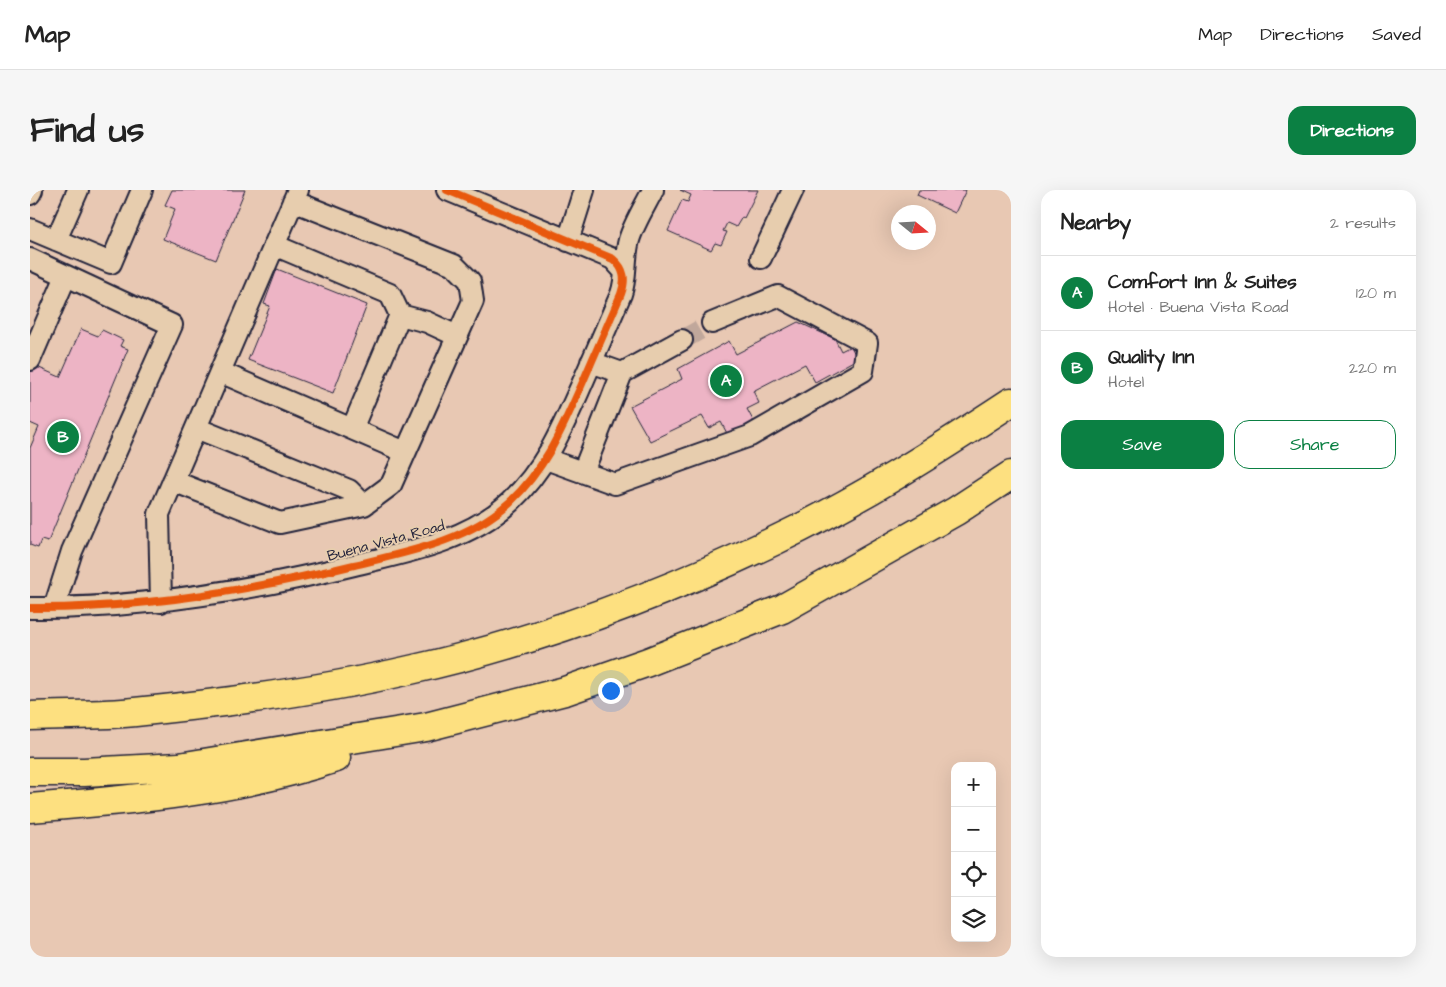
<!DOCTYPE html>
<meta charset="utf-8">
<style>
body{margin:0;font-family:"Architects Daughter",sans-serif;background:#f6f6f6;color:#222}
.controls{position:absolute;right:15px;bottom:15px;display:grid;overflow:hidden;border-radius:10px;box-shadow:0 5px 20px #0002}
.controls button{width:45px;height:45px;display:grid;place-items:center;padding:0;border:0;border-bottom:1px solid #e0e0e0;background:#fff;color:#222;font:25px sans-serif}
.compass{position:absolute;left:861px;top:15px;width:45px;height:45px;border-radius:50%;background:#fff;box-shadow:0 5px 20px #0002;rotate:108deg}
.you{position:absolute;left:580px;top:500px;width:18px;height:18px;margin:-12px;border:4px solid #fff;border-radius:50%;background:#1a73e8;box-shadow:0 0 0 8px #1a73e833}
.badge{display:grid;place-items:center;width:32px;height:32px;border-radius:50%;background:#0b8043;color:#fff;font-size:16px;font-weight:700}
.pin{position:absolute;translate:-50% -50%;border:2px solid #fff;box-shadow:0 1px 5px #0006}
.list{margin:0;padding:0;list-style:none}
h2{display:flex;justify-content:space-between;align-items:center;height:65px;margin:0;padding:0 20px;font-size:21px}
h2 small{font-size:16px;font-weight:400;color:#767676}
.list li{display:grid;grid-template-columns:32px 1fr auto;gap:15px;align-items:center;box-sizing:border-box;height:75px;padding:0 20px;border-top:1px solid #e0e0e0}
.list b{display:block;font-size:19px;white-space:nowrap}
.list p{margin:0;font-size:16px;white-space:nowrap;color:#767676}
.list em{font-size:16px;font-style:normal;color:#767676}
.actions{display:flex;gap:10px;padding:15px 20px}
.actions a{flex:1;padding:11px 0;border:1px solid #0b8043;border-radius:15px;text-align:center;font-size:18px;color:#0b8043}
.actions .main{background:#0b8043;color:#fff}
.icon{flex:none;width:28px;height:28px;fill:none;stroke:currentColor;stroke-width:2;stroke-linecap:round;stroke-linejoin:round}
.map{position:relative;flex:none;width:981px;height:767px;overflow:hidden;border-radius:15px}
header{display:flex;align-items:center;gap:30px;box-sizing:border-box;height:70px;padding:0 25px;background:#fff;border-bottom:1px solid #e0e0e0}
header strong{font-size:24px}
nav{display:flex;gap:28px;margin-inline-start:auto;font-size:18px}
.intro{display:flex;align-items:center;justify-content:space-between;box-sizing:border-box;height:120px;padding:0 30px}
h1{margin:0;font-size:35px}
.button{padding:12px 22px;border-radius:15px;background:#0b8043;color:#fff;font-size:18px;font-weight:700}
main{display:flex;gap:30px;padding:0 30px}
aside{flex:1;background:#fff;border-radius:15px;box-shadow:0 5px 20px #0002}
.map>svg:first-child{display:block}
.building{fill:#edb4c5;stroke:#22223b}
.lines{fill:none;stroke-linecap:round;stroke-linejoin:round}
.minor-tunnel{stroke:#c0a79b;stroke-width:20;stroke-dasharray:20 10;stroke-linecap:butt}
.minor-casing{stroke:#22223b;stroke-width:24}
.highway-casing{stroke:#22223b;stroke-width:31}
.minor{stroke:#e7cdae;stroke-width:20}
.highway{stroke:#fde080;stroke-width:28}
.cycleway-casing{stroke:#e7cdae;stroke-width:11}
.cycleway{stroke:#e8590c;stroke-width:8}
.labels{text-anchor:middle;dominant-baseline:central;stroke-width:4;stroke-linejoin:round;paint-order:stroke}
.street-label{font-size:15px;fill:#22223b;stroke:#e7cdae}
</style>
<header>
<strong>Map</strong>
<nav><a>Map</a><a>Directions</a><a>Saved</a></nav>
</header>
<div class="intro"><h1>Find us</h1><a class="button">Directions</a></div>
<main>
<div class="map">
<svg width="981" height="767" viewBox="0 0 981 767">
<rect width="100%" height="100%" fill="#e8c8b3"/>
<filter id="ink" filterUnits="userSpaceOnUse"><feTurbulence type="fractalNoise" baseFrequency=".02" numOctaves="2"/><feDisplacementMap in="SourceGraphic" scale="10" xChannelSelector="R" yChannelSelector="G"/><feConvolveMatrix kernelMatrix="1 2 1 2 8 2 1 2 1" color-interpolation-filters="sRGB"/></filter>
<g filter="url(#ink)">
<path class="building" d="M 142,0 L 215,0 L 186,70 L 133,49 L 145,19 L 135,15 Z
M 650,0 L 728,0 L 714,28 L 712,27 L 706,37 L 697,33 L 693,41 L 697,42 L 691,55 L 685,53 L 681,60 L 638,41 L 652,10 L 658,12 L 661,5 Z
M 889,0 L 936,0 L 925,23 L 887,5 Z
M 247,79 L 337,115 L 303,203 L 218,170 L 240,116 L 234,114 Z
M 768,132 L 805,149 L 811,161 L 821,156 L 827,169 L 785,192 L 775,174 L 723,201 L 729,213 L 717,219 L 726,236 L 700,249 L 691,232 L 679,238 L 672,226 L 620,251 L 600,216 L 652,189 L 648,179 L 699,151 L 706,164 Z
M 51,139 L 68,146 L 72,140 L 93,150 L 90,156 L 98,159 L 18,352 L 11,350 L 8,358 L 0,355 L 0,258 L 9,237 L 0,233 L 0,174 L 30,187 Z"/>
<g class="lines">
<path class="minor-tunnel" d="M 652,150 L 682,133"/>
<defs>
<path id="minor" d="M 417,0 L 583,69 L 593,80
M 0,4 L 2,0
M 0,39 L 81,73 L 112,0
M 26,50 L 48,0
M 538,51 L 554,0
M 244,55 L 360,104 L 370,125
M 731,68 L 763,0
M 0,69 L 142,135 L 42,361 L 24,418
M 0,170 L 36,86
M 561,172 L 592,183 L 652,150
M 190,182 L 375,262
M 166,238 L 319,300 L 334,315
M 322,239 L 370,125 L 397,132 L 427,146
M 516,269 L 585,294 L 720,246 L 833,181 L 837,153 L 748,106 L 682,133
M 553,282 L 592,183
M 143,291 L 250,333 L 334,315 L 361,295 L 443,111 L 440,91 L 424,75 L 263,11
M 131,412 L 129,324 L 268,0
M 0,418 C 110,419 218,401 324,375 C 378,362 438,351 480,312 C 516,278 532,239 552,194 C 565,164 578,134 591,104 C 597,88 594,68 599,50 C 604,33 615,16 623,0"/>
<path id="highway" d="M 0,526 C 35,524 70,526 105,522 C 197,513 290,501 380,480 C 506,452 629,406 746,350 C 828,311 905,262 981,212
M 0,582 L 54,582 L 149,577 L 396,537 L 535,501 L 618,472 L 752,419 L 926,321 L 981,285
M 0,618 C 103,610 207,601 306,568"/>
</defs>
<use href="#minor" class="minor-casing"/>
<use href="#highway" class="highway-casing"/>
<use href="#minor" class="minor"/>
<use href="#highway" class="highway"/>
<defs>
<path id="cycleway" d="M 0,418 C 110,419 218,401 324,375 C 378,362 438,351 480,312 C 516,278 532,239 552,194 C 565,164 578,134 591,104 C 596,90 595,79 583,69 L 417,0"/>
</defs>
<use href="#cycleway" class="cycleway-casing"/>
<use href="#cycleway" class="cycleway"/>
</g>
</g>
<g class="labels">
<g class="street-label">
<text transform="translate(356 351) rotate(-15)">Buena Vista Road</text>
</g>
</g>
</svg>
<div class="controls">
<button>+</button>
<button>−</button>
<button><svg class="icon" aria-label="locate" viewBox="0 0 24 24"><circle cx="12" cy="12" r="6"/><path d="M12 2v4M12 18v4M2 12h4M18 12h4"/></svg></button>
<button><svg class="icon" aria-label="layers" viewBox="0 0 24 24"><path d="M12 4l9 5-9 5-9-5zM3 14l9 5 9-5"/></svg></button>
</div>
<svg class="compass" viewBox="-18 -18 36 36"><path d="M0-13l5 13h-10z" fill="#e53935"/><path d="M0 13l5-13h-10z" fill="#767676"/></svg>
<div class="you"></div>
<div class="pin badge" style="left:696px;top:191px">A</div>
<div class="pin badge" style="left:33px;top:247px">B</div>
</div>
<aside>
<h2>Nearby<small>2 results</small></h2>
<ul class="list">
<li><span class="badge">A</span><div><b>Comfort Inn &amp; Suites</b><p>Hotel · Buena Vista Road</p></div><em>120 m</em></li>
<li><span class="badge">B</span><div><b>Quality Inn</b><p>Hotel</p></div><em>220 m</em></li>
</ul>
<div class="actions"><a class="main">Save</a><a>Share</a></div>
</aside>
</main>
